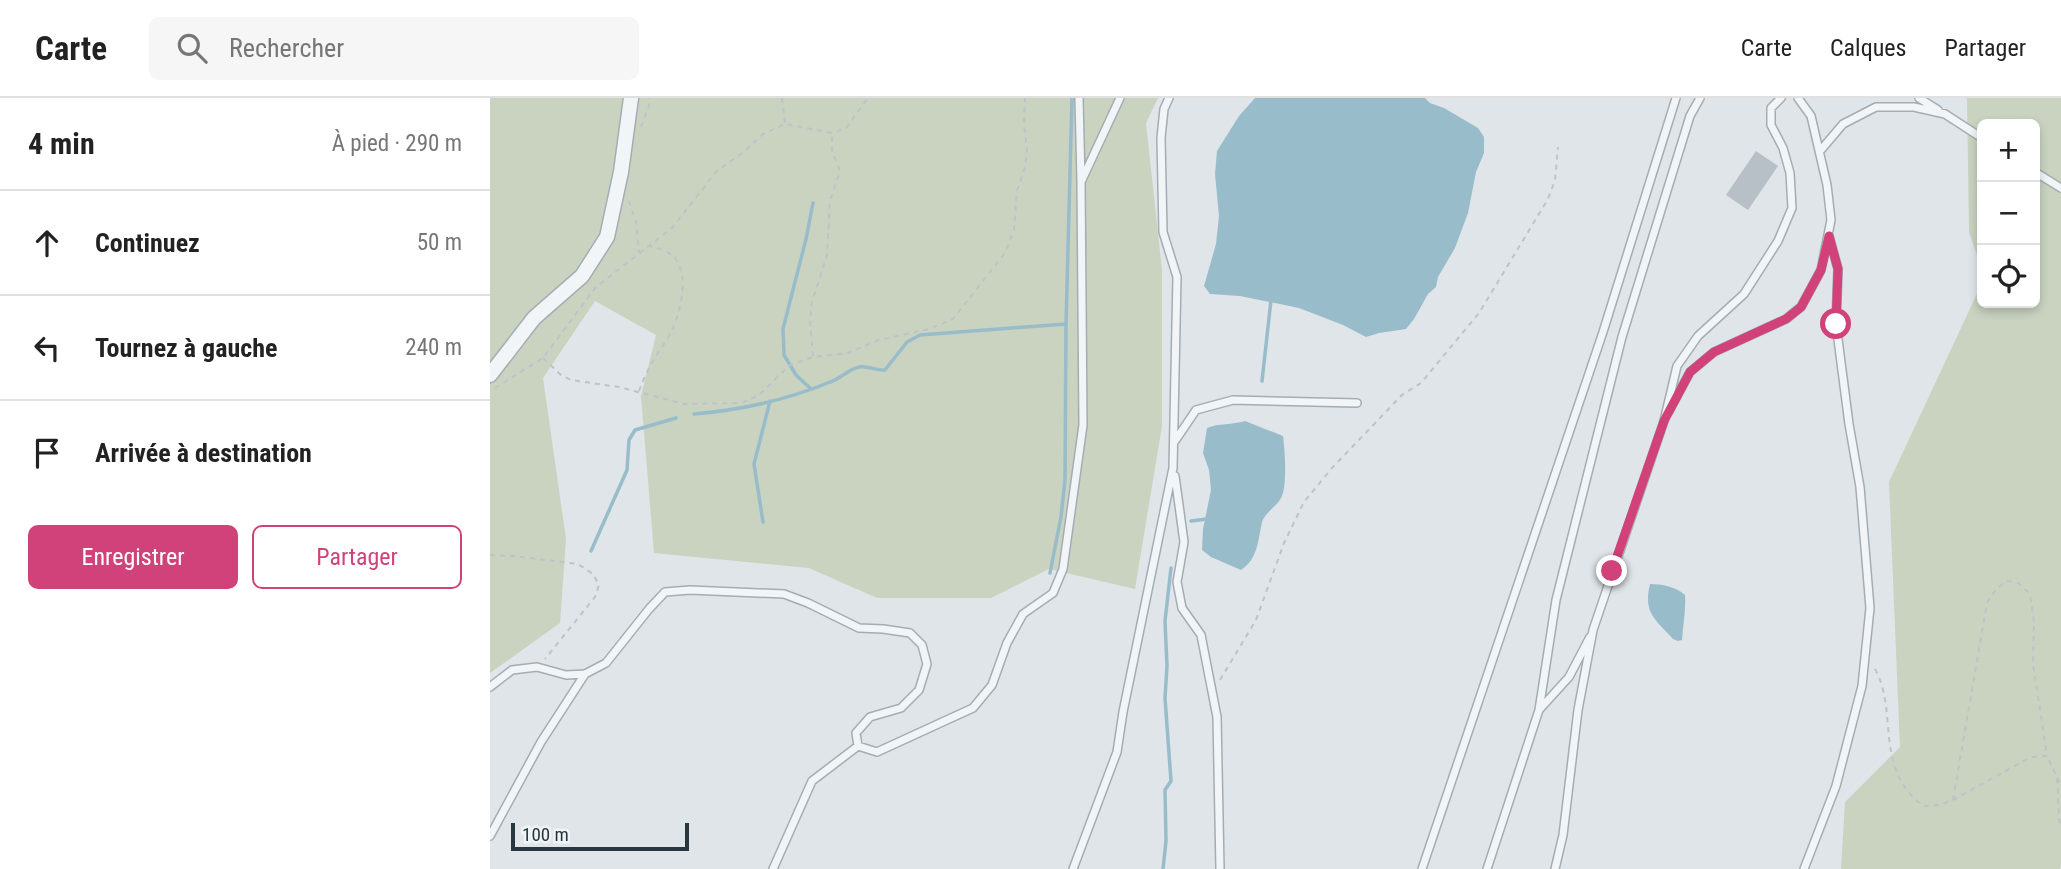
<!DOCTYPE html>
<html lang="fr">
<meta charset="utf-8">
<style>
body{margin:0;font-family:"Roboto Condensed",sans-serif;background:#f6f6f6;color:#222}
.controls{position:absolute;right:21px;top:21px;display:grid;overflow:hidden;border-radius:10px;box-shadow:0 4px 10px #0003}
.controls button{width:63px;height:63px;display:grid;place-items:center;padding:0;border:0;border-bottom:2px solid #e0e0e0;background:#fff;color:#222;font:35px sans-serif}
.scale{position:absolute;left:21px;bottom:18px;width:178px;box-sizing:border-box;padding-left:7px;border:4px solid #283640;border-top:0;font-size:19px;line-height:24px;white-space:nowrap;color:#283640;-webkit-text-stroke:5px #eff4f6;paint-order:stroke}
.stop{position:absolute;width:21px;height:21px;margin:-16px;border:5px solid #d04279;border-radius:50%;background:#fff}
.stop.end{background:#d04279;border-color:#fff;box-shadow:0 2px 7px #0008}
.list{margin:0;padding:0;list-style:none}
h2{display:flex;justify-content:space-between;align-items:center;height:91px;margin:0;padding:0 28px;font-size:30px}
h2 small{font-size:23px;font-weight:400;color:#767676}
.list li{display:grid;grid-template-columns:46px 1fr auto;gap:21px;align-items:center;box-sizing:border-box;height:105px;padding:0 28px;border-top:2px solid #e0e0e0}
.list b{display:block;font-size:26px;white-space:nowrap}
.list em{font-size:23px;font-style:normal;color:#767676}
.actions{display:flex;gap:14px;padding:21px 28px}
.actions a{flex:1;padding:16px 0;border:2px solid #d04279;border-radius:10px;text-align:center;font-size:24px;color:#d04279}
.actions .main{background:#d04279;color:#fff}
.icon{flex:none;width:38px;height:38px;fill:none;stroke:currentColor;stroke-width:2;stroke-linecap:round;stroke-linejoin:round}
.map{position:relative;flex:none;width:1571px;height:771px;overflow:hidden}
header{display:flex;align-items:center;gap:42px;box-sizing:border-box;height:98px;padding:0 35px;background:#fff;border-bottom:2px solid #e0e0e0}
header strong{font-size:33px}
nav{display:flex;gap:38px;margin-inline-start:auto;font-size:24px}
.search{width:490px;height:63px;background:#f6f6f6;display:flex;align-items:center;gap:18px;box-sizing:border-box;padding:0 24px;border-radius:10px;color:#767676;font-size:26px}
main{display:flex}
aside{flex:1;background:#fff}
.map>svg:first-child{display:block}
.green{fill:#c9d3c0}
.water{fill:#99bcca}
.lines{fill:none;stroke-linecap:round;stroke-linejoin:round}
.stream{stroke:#99bcca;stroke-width:3.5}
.building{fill:#b6c0c6}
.lane-casing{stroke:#a4adb3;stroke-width:10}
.street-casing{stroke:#a4adb3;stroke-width:17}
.path{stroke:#bdc3c7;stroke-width:2;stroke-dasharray:5 5;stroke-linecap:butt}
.lane{stroke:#f2f5f7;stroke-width:7}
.street{stroke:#f2f5f7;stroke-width:14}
.route{stroke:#d04279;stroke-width:9}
</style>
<header>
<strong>Carte</strong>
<div class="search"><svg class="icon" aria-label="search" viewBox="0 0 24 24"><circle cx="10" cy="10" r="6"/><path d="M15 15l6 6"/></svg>Rechercher</div>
<nav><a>Carte</a><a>Calques</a><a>Partager</a></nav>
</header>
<main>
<aside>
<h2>4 min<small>À pied · 290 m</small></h2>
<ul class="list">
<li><svg class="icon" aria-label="ahead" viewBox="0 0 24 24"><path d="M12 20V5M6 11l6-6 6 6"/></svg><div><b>Continuez</b></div><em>50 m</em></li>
<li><svg class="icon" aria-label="left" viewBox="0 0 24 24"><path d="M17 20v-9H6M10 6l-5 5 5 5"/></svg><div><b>Tournez à gauche</b></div><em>240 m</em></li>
<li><svg class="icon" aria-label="arrive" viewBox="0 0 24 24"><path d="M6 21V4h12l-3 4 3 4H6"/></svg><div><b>Arrivée à destination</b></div></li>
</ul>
<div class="actions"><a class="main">Enregistrer</a><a>Partager</a></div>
</aside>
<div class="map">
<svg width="1571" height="771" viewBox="0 0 1571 771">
<rect width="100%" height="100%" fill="#dfe5e9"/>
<path class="green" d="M 0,0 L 668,0 L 656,25 L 672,172 L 672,328 L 645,491 L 559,471 L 501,500 L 387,500 L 319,470 L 164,455 L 151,298 L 166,237 L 105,203 L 53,280 L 76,441 L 70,525 L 0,575 Z
M 1477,0 L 1571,0 L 1571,767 L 1570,771 L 1351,771 L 1355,704 L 1410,649 L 1399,384 L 1492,185 L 1492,205 L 1545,205 L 1545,26 L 1492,26 L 1492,178 L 1491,169 L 1479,134 Z"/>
<path class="water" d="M 765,0 L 935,0 L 940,5 L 954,10 L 988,30 L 994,39 L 994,55 L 986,74 L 978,115 L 965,150 L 948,179 L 946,189 L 938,196 L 924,221 L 916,231 L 889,235 L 876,239 L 853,227 L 809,210 L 750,198 L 720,196 L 714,188 L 726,146 L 729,118 L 725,76 L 727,53 L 749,18 Z
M 755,323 L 793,338 C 795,352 797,385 792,398 C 788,408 775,414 772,424 C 768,442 768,461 751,472 L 721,459 L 712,452 L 713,431 L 721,392 L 719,372 L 713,355 L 717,330 C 729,325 742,327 755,323 Z
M 1160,486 C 1171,486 1187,489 1195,497 C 1196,512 1193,527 1192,542 L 1188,543 L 1183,541 C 1165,521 1153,515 1160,486 Z"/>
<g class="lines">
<path class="stream" d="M 772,283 L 781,202
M 320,290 L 306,277 L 294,257 L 293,231 L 316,141 L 323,105
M 204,316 C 250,312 297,302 340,284 C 350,281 359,271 369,269 C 379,267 385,273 395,272 L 417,244 L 430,237 L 576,226 L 582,0
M 701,423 L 717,421
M 273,424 L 264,366 L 280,303
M 101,453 L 137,372 L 139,342 L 145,332 L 186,320
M 560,475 L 571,419 L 575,382 L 576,226
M 673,771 L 676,743 L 675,692 L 681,683 L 675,600 L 677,568 L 675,523 L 681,470"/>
</g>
<path class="building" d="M 1266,53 L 1288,68 L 1258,112 L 1236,97 Z"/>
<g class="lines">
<defs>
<path id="lane" d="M 589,0 L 591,83
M 1429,0 L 1448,12
M 1330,53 L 1353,26 L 1386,9 L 1424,9 L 1455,16 L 1492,40
M 1545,74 L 1571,90
M 1179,313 L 1200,274 L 1224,254 L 1296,221 L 1311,209 L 1331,172 L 1341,122 L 1337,87 L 1321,18 L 1308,0
M 685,343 L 706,312 L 743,302 L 867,305
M 685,378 L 694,444 L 687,484 L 692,510 L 711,537 L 727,619 L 730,771
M 0,589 L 22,572 L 47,569 L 76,577 L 95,576 L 116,565 L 159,511 L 175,494 L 200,492 L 294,496 L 318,505 L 369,530 L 393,531 L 420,535 L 432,547 L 437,566 L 429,592 L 411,610 L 380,619 L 366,635 L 368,648 L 387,654 L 483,610 L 502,587 L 517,545 L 533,516 L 563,495 L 573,471 L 593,327 L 591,84 L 630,0
M 1049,612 L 1066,502 L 1132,239 L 1200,18 L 1210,0
M 0,738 L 51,644 L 95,576
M 283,771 L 322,683 L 368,648
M 583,771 L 627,654 L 633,614 L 683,370 L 687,179 L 673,134 L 671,40 L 674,11 L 679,0
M 932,771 L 1113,234 L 1186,0
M 997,771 L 1049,612 L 1079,579 L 1100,539
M 1065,771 L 1073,737 L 1088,612 L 1103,532 L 1174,323 L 1187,268 L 1208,238 L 1254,196 L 1288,143 L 1302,110 L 1300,75 L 1293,50 L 1281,27 L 1281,10 L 1291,0
M 1314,771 L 1346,688 L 1372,588 L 1380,510 L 1370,389 L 1359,326 L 1346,226 L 1348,171 L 1339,138"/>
<path id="street" d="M 0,277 L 44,220 L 92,178 L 117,139 L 131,74 L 141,0"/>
</defs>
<use href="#lane" class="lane-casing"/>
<use href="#street" class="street-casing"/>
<path class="path" d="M 292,0 L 295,26
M 151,29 L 159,8 L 159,0
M 139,103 L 146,124 L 149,155
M 323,258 L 320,223 L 322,204 L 337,157 L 340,103 L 350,73 L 342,52 L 342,35
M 53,260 L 71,277 L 81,282 L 129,289 L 194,306 L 252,305 L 269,297 L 300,267 L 323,259 L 358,255 L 389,242 L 439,231 L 463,221 L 515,155 L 524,132 L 527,92 L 535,70 L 537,53 L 534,26 L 535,0
M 5,290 L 53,260 L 106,189 L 182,130 L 226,74 L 256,52 L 273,36 L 295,26 L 342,35 L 356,30 L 378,0
M 149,293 C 153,283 157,273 163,263 C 169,252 178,242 183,230 C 191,211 199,178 185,160 C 179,153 169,151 160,148
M 0,457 L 23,458 L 88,466 L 103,476 L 109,487 L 105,499 L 55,561
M 1385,571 C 1409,615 1383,669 1433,708 L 1449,707 L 1463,702 L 1541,659 L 1557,658 L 1567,679 L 1569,721 L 1571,727
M 730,582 L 766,522 L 794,445 L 814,404 L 842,370 L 912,297 L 931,285 L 989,215 L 1058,101 L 1065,82 L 1068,49
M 1567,680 L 1571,687
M 1463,702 L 1497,505 L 1507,490 L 1518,483 L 1528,485 L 1540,496 L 1544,524 L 1543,566 L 1557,658"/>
<use href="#lane" class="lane"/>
<use href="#street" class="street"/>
</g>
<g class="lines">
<path class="route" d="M 1122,473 L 1174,323 L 1200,274 L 1224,254 L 1296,221 L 1311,209 L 1331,172 L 1339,138 L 1348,171 L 1346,226"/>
</g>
</svg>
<div class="controls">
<button>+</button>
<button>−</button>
<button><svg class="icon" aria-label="locate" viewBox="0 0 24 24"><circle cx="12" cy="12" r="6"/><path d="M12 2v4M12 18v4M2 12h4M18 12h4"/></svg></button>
</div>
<div class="scale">100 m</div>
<div class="stop" style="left:1346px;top:226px"></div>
<div class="stop end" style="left:1122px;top:473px"></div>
</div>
</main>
